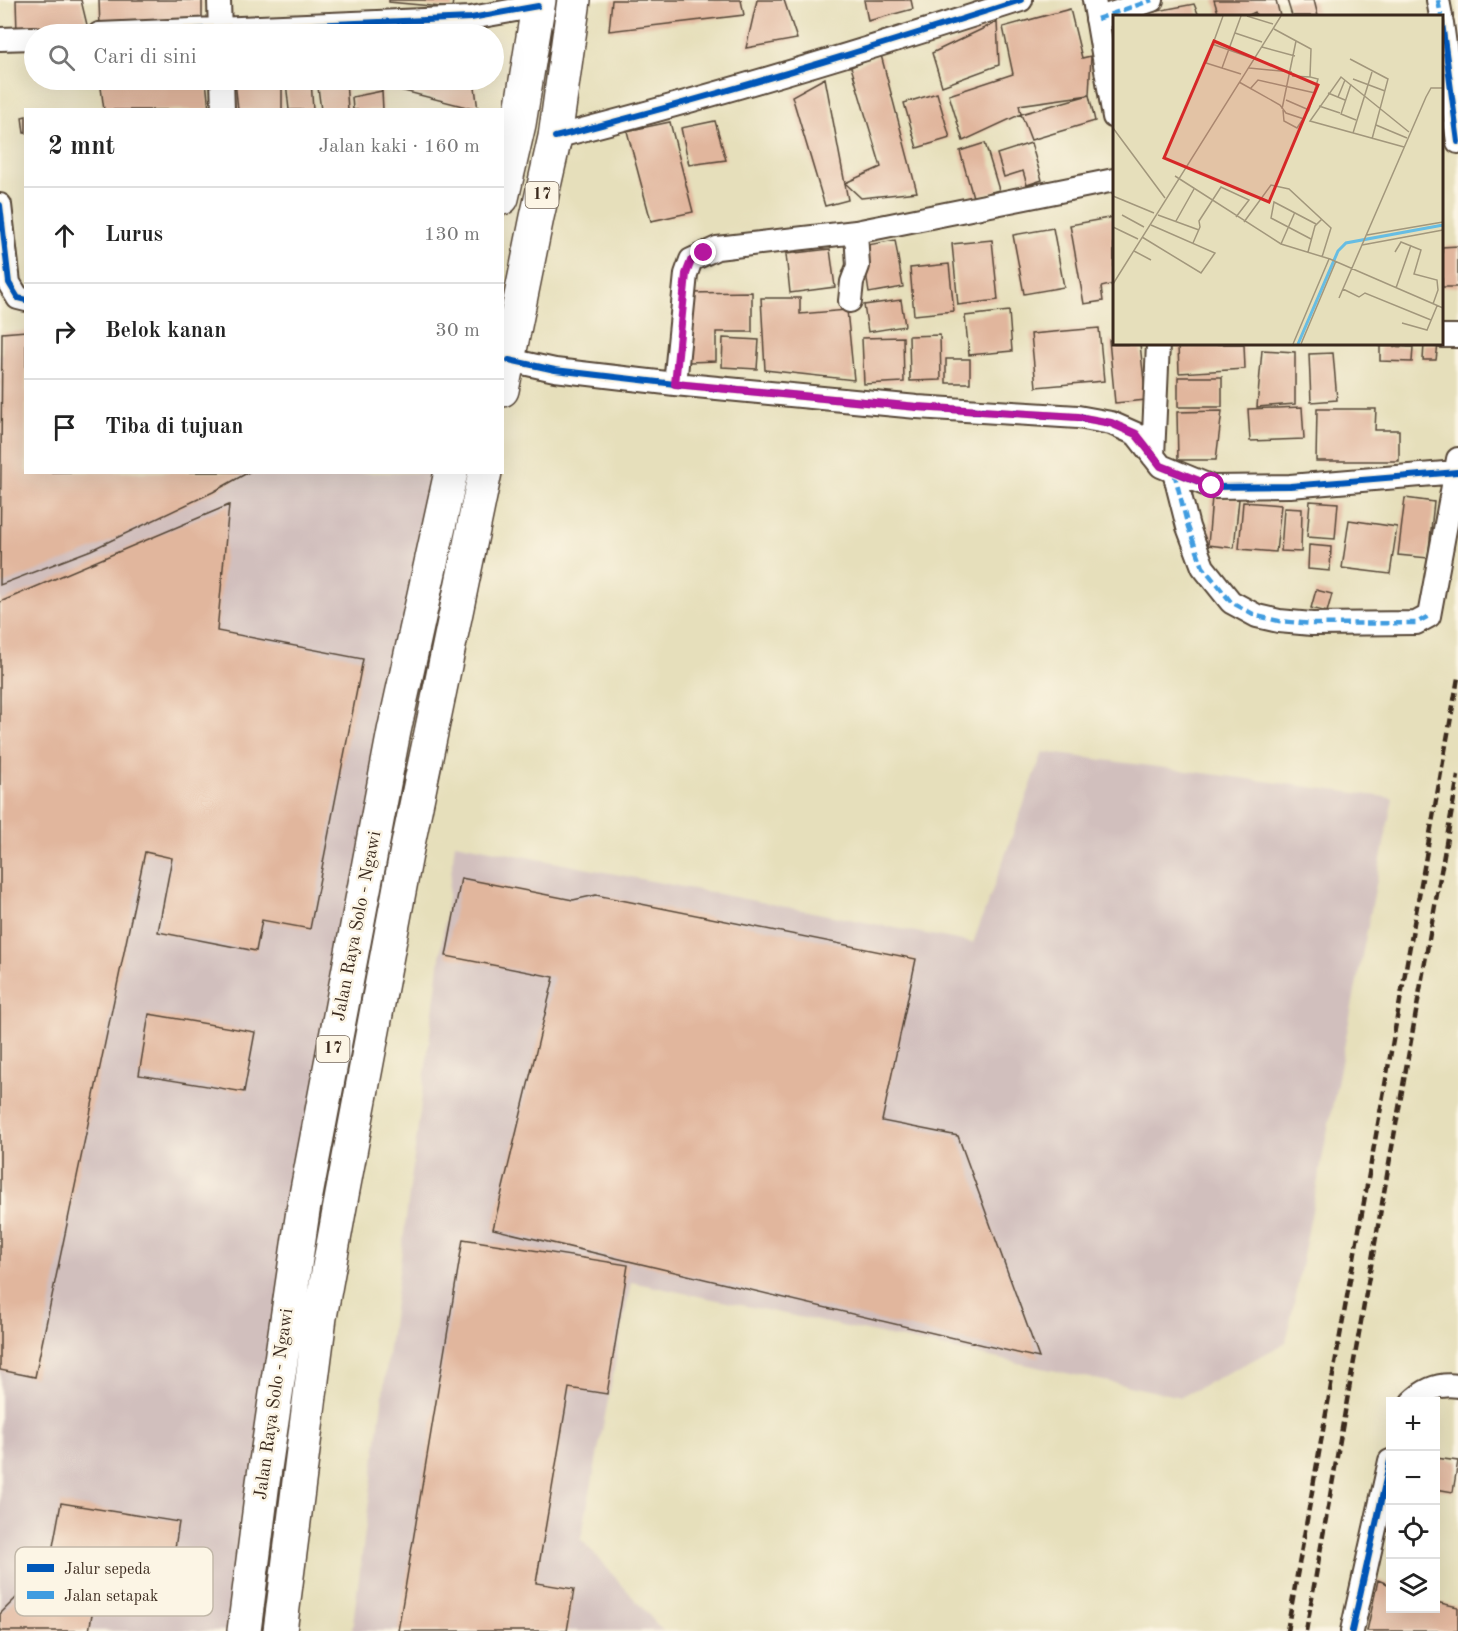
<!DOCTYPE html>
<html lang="id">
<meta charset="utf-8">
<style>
body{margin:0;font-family:"Old Standard TT",serif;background:#f2f2f2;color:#222}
.controls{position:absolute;right:18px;bottom:18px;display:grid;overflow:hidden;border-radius:0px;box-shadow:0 6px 24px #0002}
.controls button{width:54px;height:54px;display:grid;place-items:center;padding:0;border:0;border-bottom:2px solid #e0e0e0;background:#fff;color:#222;font:30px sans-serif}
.stop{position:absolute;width:18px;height:18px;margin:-14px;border:4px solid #b5179e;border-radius:50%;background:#fff}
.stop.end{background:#b5179e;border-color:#fff;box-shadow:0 2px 6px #0008}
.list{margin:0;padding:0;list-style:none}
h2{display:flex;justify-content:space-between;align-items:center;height:78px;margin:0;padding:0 24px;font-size:26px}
h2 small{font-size:20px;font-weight:400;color:#767676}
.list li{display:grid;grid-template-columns:39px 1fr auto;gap:18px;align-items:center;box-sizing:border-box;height:96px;padding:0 24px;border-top:2px solid #e0e0e0}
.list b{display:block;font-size:22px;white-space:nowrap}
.list em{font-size:20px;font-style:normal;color:#767676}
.icon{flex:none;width:33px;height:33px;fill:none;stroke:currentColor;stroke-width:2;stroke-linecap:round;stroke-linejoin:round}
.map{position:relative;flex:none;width:1458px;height:1631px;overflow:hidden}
.search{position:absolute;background:#fff;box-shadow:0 6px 24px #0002;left:24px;top:24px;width:480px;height:66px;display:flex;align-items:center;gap:15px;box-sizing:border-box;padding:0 21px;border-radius:33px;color:#767676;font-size:22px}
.panel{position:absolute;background:#fff;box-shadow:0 6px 24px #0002;left:24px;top:108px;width:480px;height:366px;border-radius:0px}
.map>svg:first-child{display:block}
.industrial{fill:#d1bfbd}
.building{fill:#e1b69d}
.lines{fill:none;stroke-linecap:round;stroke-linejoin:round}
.street-casing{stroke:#554536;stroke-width:26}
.highway-casing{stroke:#554536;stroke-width:36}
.street{stroke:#fff;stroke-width:22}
.highway{stroke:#fff;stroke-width:33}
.rail{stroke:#3b2a1e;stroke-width:4.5;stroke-dasharray:9 4.5;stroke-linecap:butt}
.quiet{stroke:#3f9ce0;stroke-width:4.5;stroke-dasharray:9 4.5;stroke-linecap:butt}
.cycleway-casing{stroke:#fcf5e5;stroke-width:10}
.cycleway{stroke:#0057b8;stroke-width:6}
.route{stroke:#b5179e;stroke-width:8}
.labels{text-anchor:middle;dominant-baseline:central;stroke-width:5;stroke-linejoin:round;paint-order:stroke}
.shield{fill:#fcf5e5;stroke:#75675a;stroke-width:1.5}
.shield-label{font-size:16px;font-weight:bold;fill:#3b2a1e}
.street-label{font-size:18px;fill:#3b2a1e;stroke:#fcf5e5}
.inset-river{fill:none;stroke:#67bde3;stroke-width:3}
.inset-road{fill:none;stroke:#a2977c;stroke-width:1.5}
.view{fill:#d62828;fill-opacity:0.15;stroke:#d62828;stroke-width:3}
.inset-edge{fill:none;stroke:#3b2a1e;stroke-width:3}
.key{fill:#fcf5e5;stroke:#c2b8a9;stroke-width:1.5}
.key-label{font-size:16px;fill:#3b2a1e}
</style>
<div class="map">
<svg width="1458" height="1631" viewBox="0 0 1458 1631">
<rect width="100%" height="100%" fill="#fcf5e5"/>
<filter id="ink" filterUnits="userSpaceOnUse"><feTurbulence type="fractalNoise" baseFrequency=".0167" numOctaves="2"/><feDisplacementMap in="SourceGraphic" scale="12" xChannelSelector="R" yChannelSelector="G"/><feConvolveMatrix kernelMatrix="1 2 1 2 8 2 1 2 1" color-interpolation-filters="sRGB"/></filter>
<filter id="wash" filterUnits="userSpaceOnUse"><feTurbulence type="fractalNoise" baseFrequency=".008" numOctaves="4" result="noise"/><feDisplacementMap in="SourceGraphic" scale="24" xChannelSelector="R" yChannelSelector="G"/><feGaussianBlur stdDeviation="1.35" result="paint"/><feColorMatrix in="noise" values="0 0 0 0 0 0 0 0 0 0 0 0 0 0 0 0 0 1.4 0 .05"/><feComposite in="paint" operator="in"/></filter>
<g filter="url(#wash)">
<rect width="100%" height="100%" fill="#e6dfbb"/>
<path class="industrial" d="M 25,352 L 26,472 L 450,473 L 257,1631 L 0,1631 L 0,354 Z
M 1043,752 L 1393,798 L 1286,1343 L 1181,1397 L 631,1282 L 581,1539 L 663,1631 L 352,1631 L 455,843 L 973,943 Z"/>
<g id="blocks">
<path class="building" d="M 16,0 L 81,0 L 88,29 L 17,33 Z
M 99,0 L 202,0 L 202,24 L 100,28 Z
M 389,0 L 453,0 L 452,8 L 389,2 Z
M 612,0 L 741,0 L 744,15 L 609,31 Z
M 757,0 L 784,0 L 797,39 L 746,48 Z
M 864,0 L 911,0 L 913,9 L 868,21 Z
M 1214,0 L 1276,0 L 1280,16 L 1256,16 L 1255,12 L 1247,16 L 1219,16 Z
M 1287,0 L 1314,0 L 1318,16 L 1292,16 Z
M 1194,4 L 1199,16 L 1141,16 L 1157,11 Z
M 1070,9 L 1082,58 L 1091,56 L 1089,95 L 1019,105 L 1021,114 L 1089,95 L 1095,121 L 1031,140 L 1021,114 L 963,141 L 949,95 L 1013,74 L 1003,27 Z
M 997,22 L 999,65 L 942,86 L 932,53 Z
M 881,55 L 917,192 L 861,198 L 845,183 L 881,167 L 851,67 Z
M 825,78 L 848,200 L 825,206 L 792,96 Z
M 100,80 L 206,80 L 209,110 L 104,110 Z
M 235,80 L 282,80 L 282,110 L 238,110 Z
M 311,80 L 313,110 L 289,110 L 286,82 Z
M 317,80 L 346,80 L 348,110 L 321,110 Z
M 391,80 L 474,80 L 478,110 L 392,88 Z
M 382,91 L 383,110 L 353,110 L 352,97 Z
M 937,93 L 950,138 L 917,148 L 904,103 Z
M 26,116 L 26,133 L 24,133 L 22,117 Z
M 715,121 L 726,160 L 689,165 L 681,128 Z
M 670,122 L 693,212 L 651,221 L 627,131 Z
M 985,143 L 999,190 L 973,197 L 960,151 Z
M 1031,143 L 1042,180 L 1027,185 L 1023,171 L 1004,177 L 997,154 Z
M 1114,217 L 1114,284 L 1101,287 L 1103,301 L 1084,304 L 1070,225 Z
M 1053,228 L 1064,287 L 1024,294 L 1013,235 Z
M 895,240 L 903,287 L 869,293 L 862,246 Z
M 992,240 L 998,300 L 958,305 L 952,244 Z
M 1458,246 L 1458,287 L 1442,287 L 1442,247 Z
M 830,249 L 835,287 L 790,293 L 786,254 Z
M 949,264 L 954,311 L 914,315 L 910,268 Z
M 752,292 L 752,332 L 716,332 L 716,361 L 689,362 L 688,293 Z
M 761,298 L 800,298 L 800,314 L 847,310 L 854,380 L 765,370 Z
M 901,300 L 905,326 L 868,332 L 864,305 Z
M 1009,311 L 1012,351 L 969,355 L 965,316 Z
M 1099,328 L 1104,381 L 1036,387 L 1031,334 Z
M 26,331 L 26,472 L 249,472 L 213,492 L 91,550 L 0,585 L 2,333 Z
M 940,335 L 941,380 L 910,381 L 909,336 Z
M 903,337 L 904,382 L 864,384 L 862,338 Z
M 723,338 L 759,340 L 757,369 L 722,367 Z
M 1109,340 L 1114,340 L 1114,344 L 1140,344 L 1146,400 L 1115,403 Z
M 1195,344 L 1244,344 L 1245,369 L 1179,373 L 1178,345 Z
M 1424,344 L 1438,344 L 1436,360 L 1423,360 Z
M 1380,346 L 1413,347 L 1412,362 L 1380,361 Z
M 1262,350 L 1295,352 L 1295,404 L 1257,407 Z
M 1333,353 L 1337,400 L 1311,402 L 1309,354 Z
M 946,359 L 970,359 L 970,383 L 946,383 Z
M 1178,377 L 1222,377 L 1222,407 L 1178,407 Z
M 1302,407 L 1304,439 L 1250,441 L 1248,409 Z
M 1317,409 L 1376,409 L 1375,430 L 1399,430 L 1399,461 L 1316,461 Z
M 1222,411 L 1216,460 L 1178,460 L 1177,412 Z
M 1212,497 L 1239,499 L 1234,548 L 1208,545 Z
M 1405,498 L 1434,502 L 1428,558 L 1398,555 Z
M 1310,501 L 1338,503 L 1335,539 L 1307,537 Z
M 1243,502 L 1281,505 L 1276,552 L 1239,549 Z
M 229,505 L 217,631 L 363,659 L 310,929 L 262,920 L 256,951 L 158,932 L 172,858 L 145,852 L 35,1377 L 0,1370 L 0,602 Z
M 1284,508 L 1302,509 L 1301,552 L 1281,551 Z
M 1349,520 L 1397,527 L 1390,574 L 1342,568 Z
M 1309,545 L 1331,547 L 1330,571 L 1308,569 Z
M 1316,590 L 1332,594 L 1327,612 L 1311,608 Z
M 461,878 L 573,900 L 596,895 L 916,959 L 882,1121 L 958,1136 L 1039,1358 L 493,1229 L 554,977 L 446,956 Z
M 149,1014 L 255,1032 L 244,1092 L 139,1075 Z
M 463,1239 L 628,1265 L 607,1394 L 569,1388 L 536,1583 L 574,1589 L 567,1631 L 398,1631 Z
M 1436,1458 L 1458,1461 L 1453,1492 L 1436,1489 Z
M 61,1503 L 179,1522 L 168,1593 L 49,1568 Z
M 1378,1580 L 1390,1585 L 1390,1608 L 1436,1608 L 1436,1602 L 1458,1607 L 1458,1631 L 1367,1631 Z
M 26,1588 L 94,1603 L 89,1631 L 0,1631 L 0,1614 Z"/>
</g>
</g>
<g filter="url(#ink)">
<use href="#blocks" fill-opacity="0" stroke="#554536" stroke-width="1.5"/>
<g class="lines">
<defs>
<path id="street" d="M 219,0 L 220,34
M 1094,0 L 1114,117
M 1438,0 L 1441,16
M 1097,19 L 1152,0
M 1442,23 L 1458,142
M 99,34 L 471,18 L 538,6
M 0,39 L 34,38
M 222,80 L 223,110
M 555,137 C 712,97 867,50 1021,0
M 0,205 L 9,283 L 18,298 L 26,300
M 850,301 L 852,282 L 858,266 L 856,232
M 1442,336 L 1458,336
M 509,360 L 555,370 L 675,384 L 917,407 L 1078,417 L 1111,423 L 1136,434 L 1161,466 L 1212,487 L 1290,486 L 1457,472
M 675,384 L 686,274 L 691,260 L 717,248 L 856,232 L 1114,180
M 1153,456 L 1158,344
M 1174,472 L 1188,527 L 1203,567 L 1231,602 L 1257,616 L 1279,621 L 1312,624 L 1416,623 L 1429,616 L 1458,459
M 1412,1402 C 1425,1389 1440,1383 1458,1386
M 1352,1631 L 1390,1461"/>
<path id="highway" d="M 502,198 L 519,124 L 539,0
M 502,390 L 537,217 L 555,137 L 574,0
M 244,1631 L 263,1482 L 303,1211 L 394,731 L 451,472
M 280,1631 L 320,1317 L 342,1195 L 407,849 L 485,472"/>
</defs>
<use href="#street" class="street-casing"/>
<use href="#highway" class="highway-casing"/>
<use href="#street" class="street"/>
<use href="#highway" class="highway"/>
<path class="rail" d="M 1287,1631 L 1458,678
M 1306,1631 L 1458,776"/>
<path class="quiet" d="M 1438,0 L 1441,16
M 1097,19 L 1152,0
M 1174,472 L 1188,527 L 1203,567 L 1231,602 L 1257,616 L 1279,621 L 1312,624 L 1416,623 L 1429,616"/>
<defs>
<path id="cycleway" d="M 1442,23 L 1458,142
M 99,34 L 471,18 L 538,6
M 555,137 C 712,97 867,50 1021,0
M 0,205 L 9,283 L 18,298 L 26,300
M 509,360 L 555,370 L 675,384 L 917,407 L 1078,417 L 1111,423 L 1136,434 L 1161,466 L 1212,487 L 1290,486 L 1457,472
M 1352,1631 L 1390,1461"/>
</defs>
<use href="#cycleway" class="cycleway-casing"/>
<use href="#cycleway" class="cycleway"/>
</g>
</g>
<g class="lines" filter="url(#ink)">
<path class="route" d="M 704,253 L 691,261 L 686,274 L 675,384 L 917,407 L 1078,417 L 1111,423 L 1136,434 L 1161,466 L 1212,486"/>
</g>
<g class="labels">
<g class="shield">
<rect x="525.5" y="182" width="33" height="26" rx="4.5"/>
<rect x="316.5" y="1036" width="33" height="26" rx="4.5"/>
</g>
<g class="shield-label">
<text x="542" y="195">17</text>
<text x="333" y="1049">17</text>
</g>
<g class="street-label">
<text transform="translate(357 926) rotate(-79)">Jalan Raya Solo - Ngawi</text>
<text transform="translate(274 1404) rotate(-82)">Jalan Raya Solo - Ngawi</text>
</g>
</g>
<g transform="translate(1113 15)">
<rect width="330" height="330" fill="#e6dfbb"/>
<path class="inset-river" d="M 185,329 L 225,236 L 233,228 L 330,210"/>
<path class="inset-road" d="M 110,1 L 93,48 L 128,59M 134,1 L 160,9M 161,14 L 198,34 L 197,62 L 205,64 L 196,95 L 184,113 L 171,106 L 170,95M 122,18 L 149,27M 99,29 L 139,43M 149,32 L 182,41M 237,44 L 275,64 L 259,124M 109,53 L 128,1M 136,53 L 179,57M 179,61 L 197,62M 240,64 L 272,76M 126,67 L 167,90 L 173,98 L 191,104M 238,69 L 228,99 L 243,105M 137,74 L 145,65 L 202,78M 215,78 L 232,85M 225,82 L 232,65M 173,85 L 196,95M 206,91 L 227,98M 169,94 L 183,26M 263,110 L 294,123M 0,113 L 52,183M 240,118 L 259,57M 291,132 L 197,106 L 228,62 L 296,117M 62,161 L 168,229 L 217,244 L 330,293M 0,181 L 41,198M 9,200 L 31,212M 45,200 L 86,215M 63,206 L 81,174M 131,207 L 158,170 L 176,174 L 218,213 L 209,242M 0,212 L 25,224M 254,220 L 330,207M 29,222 L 88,258 L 102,238 L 38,210M 198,224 L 158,203 L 161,187 L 203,209M 80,228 L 87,212 L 86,206 L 108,172 L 136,185 L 123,202M 168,229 L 182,197M 249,230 L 330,215M 21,236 L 38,245M 195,237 L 202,211 L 209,204M 282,237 L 288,227 L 308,235 L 301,259 L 324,265 L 325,275 L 320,289M 0,269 L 168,1M 283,273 L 298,230M 230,274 L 246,282 L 252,278 L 318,305M 226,283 L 313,82 L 318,73 L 330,73M 289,308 L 314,315 L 324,291M 180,329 L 216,244M 188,329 L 223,246"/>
<path class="view" d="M 101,26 L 205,70 L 156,187 L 51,143 Z"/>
<rect width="330" height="330" class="inset-edge"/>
</g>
<rect x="15" y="1547" width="198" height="69" rx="9" class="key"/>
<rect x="27" y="1564" width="27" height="8" fill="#0057b8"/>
<rect x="27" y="1591" width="27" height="8" fill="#3f9ce0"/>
<g class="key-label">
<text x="64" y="1574">Jalur sepeda</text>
<text x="64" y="1601">Jalan setapak</text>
</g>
</svg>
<div class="controls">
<button>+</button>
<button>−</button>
<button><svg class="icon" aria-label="locate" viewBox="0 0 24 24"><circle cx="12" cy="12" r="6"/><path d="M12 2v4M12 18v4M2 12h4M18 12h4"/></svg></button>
<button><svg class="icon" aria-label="layers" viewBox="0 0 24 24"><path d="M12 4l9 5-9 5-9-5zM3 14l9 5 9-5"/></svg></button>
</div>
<div class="stop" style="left:1212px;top:486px"></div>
<div class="stop end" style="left:704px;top:253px"></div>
<div class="search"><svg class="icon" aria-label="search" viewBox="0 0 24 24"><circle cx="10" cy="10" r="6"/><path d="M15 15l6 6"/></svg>Cari di sini</div>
<section class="panel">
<h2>2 mnt<small>Jalan kaki · 160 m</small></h2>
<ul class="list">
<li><svg class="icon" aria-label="ahead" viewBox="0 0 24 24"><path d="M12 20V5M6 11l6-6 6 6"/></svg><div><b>Lurus</b></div><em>130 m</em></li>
<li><svg class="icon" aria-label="right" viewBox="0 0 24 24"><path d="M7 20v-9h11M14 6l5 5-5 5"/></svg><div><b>Belok kanan</b></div><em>30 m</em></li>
<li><svg class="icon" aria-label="arrive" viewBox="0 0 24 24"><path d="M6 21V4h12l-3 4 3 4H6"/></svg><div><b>Tiba di tujuan</b></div></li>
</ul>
</section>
</div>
